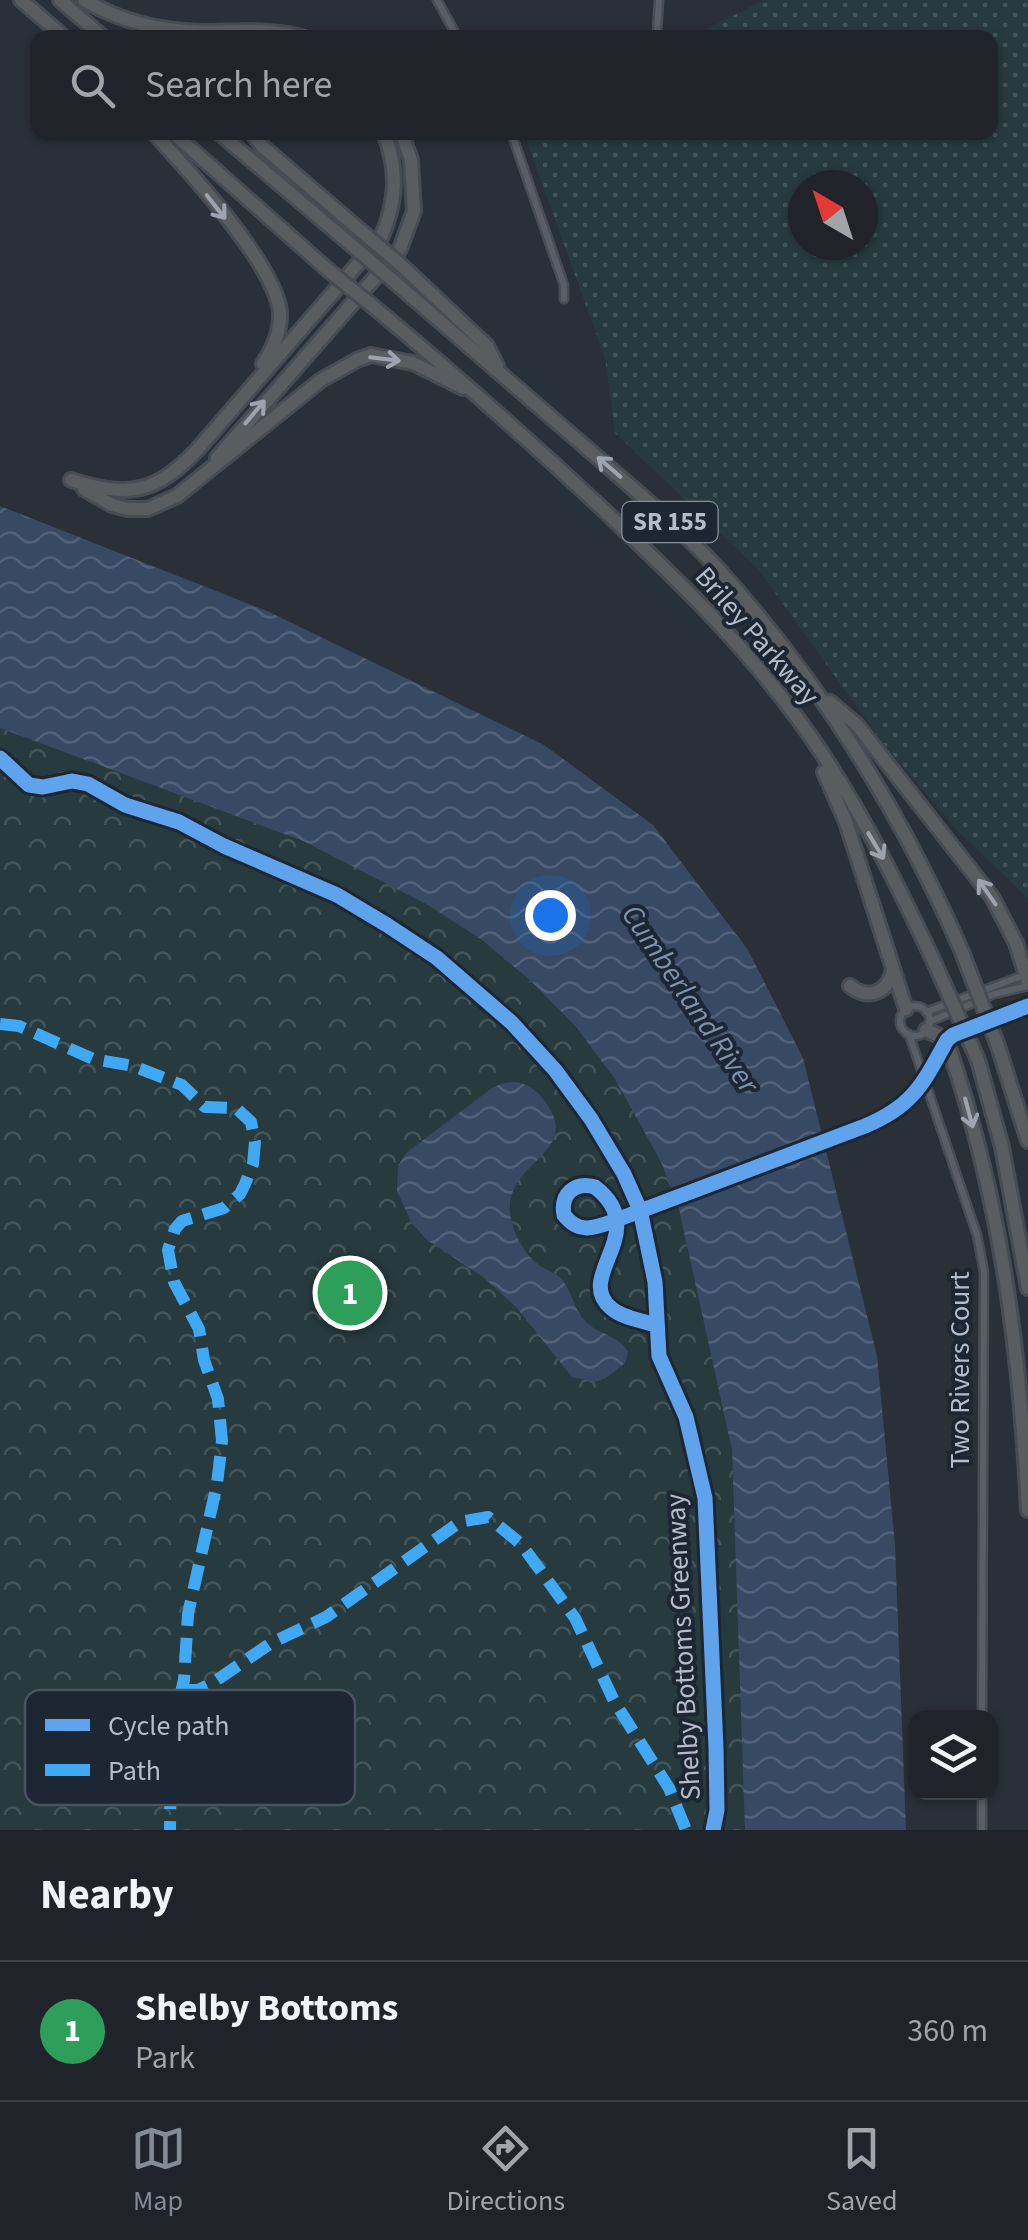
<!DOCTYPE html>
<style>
body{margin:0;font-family:"Source Sans 3",sans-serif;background:#2d3036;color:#f1f3f6}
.controls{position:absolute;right:30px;bottom:30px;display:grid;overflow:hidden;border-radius:20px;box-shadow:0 2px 8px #0004}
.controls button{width:90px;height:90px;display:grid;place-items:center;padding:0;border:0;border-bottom:2px solid #3d4147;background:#20242a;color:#f1f3f6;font:50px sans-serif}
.compass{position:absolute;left:788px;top:170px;width:90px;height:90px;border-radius:50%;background:#20242a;box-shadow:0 2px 8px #0004;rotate:321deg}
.you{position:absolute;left:550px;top:915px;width:35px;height:35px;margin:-25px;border:8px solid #fff;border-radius:50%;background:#1a73e8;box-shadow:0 0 0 15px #1a73e833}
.badge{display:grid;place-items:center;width:65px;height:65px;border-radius:50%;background:#848b96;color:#fff;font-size:32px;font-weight:700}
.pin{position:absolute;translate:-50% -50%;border:5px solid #fff;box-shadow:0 2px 10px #0006}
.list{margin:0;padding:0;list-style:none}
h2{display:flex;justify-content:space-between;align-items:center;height:130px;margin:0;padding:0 40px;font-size:42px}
h2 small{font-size:32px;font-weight:400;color:#a2a4a8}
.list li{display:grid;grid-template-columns:65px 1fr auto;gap:30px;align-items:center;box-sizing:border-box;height:140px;padding:0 40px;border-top:2px solid #3d4147}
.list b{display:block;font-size:38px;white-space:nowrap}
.list p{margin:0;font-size:32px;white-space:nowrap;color:#a2a4a8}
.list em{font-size:32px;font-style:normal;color:#a2a4a8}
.icon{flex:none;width:55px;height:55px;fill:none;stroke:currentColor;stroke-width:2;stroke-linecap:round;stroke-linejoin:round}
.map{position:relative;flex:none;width:1028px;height:1830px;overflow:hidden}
.search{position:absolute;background:#20242a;box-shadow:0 2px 8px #0004;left:30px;right:30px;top:30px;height:110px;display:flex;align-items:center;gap:25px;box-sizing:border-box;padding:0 35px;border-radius:20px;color:#a2a4a8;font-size:38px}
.sheet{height:270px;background:#20242a}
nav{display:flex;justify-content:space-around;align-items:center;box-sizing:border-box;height:140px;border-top:2px solid #3d4147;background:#20242a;font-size:28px;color:#a2a4a8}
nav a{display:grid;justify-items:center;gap:5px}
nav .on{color:#848b96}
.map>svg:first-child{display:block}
.grass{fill:url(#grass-dots);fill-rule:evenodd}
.park{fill:url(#park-crowns)}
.water{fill:url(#water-waves)}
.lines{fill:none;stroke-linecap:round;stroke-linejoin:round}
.minor-casing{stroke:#484c53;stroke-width:11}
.motorway-casing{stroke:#474c53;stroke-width:18}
.minor{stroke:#5a5e66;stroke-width:6}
.motorway{stroke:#5a5d60;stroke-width:12}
.motorway-bridge-casing{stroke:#474c53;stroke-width:18;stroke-linecap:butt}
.motorway-bridge{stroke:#5a5d60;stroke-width:12}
.quiet{stroke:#3fa9f5;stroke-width:12;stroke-dasharray:25 12;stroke-linecap:butt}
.cycleway-casing{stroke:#1d2633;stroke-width:21}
.cycleway{stroke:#60a3ed;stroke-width:15}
.oneway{stroke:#9ea4af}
.labels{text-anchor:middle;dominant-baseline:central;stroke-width:8;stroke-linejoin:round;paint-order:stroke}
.shield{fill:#1d2633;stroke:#878f9c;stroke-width:2.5}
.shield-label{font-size:25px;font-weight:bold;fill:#b4bcc9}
.street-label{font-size:28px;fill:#b4bcc9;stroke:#1d2633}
.water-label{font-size:30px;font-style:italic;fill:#7c92b1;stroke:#1d2633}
.key{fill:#1d2633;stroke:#4a5360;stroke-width:2.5}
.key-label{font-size:28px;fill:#b4bcc9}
</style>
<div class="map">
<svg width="1028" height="1830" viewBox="0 0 1028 1830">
<defs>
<pattern id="grass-dots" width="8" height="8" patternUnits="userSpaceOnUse" patternTransform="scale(2.5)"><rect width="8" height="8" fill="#273a3e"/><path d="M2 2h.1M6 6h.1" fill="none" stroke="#445559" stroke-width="1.8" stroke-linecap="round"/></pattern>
<pattern id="park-crowns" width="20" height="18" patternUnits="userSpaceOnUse" patternTransform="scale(2.5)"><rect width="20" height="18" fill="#273a3e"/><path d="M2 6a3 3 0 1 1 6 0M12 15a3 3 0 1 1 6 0" fill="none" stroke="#445559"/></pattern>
<pattern id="water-waves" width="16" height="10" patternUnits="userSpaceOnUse" patternTransform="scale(2.5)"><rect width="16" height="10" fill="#384963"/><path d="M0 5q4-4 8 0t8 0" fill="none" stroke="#526178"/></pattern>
</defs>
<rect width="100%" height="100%" fill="#2a3038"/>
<path class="grass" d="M 764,0 L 1028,0 L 1028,898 L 956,829 L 882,742 L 758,569 L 615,433 L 605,358 L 524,133 L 990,132 L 990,38 L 691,37 ZM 803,185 L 863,185 L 863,245 L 803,245 Z"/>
<path class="park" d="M 0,728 C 143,781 292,827 425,903 C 541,970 638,1081 679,1210 C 692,1251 700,1293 708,1335 C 716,1373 729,1414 732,1453 C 743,1578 741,1705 745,1830 L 0,1830 Z"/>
<path class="water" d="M 0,506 L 267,611 L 544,745 L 653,825 L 748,950 L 803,1058 L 877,1356 L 895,1545 L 906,1830 L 745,1830 L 732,1450 L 679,1209 L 661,1162 L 615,1079 L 576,1027 L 531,981 L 482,940 L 428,905 L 303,841 L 0,728 Z
M 516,1082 C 530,1085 538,1091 546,1103 C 583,1153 504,1162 510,1213 C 512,1232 524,1254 539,1265 C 548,1272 557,1272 564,1282 C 573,1295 574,1310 586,1322 C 599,1335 619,1335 628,1352 L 625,1363 L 606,1378 L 595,1382 L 572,1377 L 516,1307 L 483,1277 L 426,1239 L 411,1222 L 397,1191 L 398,1166 L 407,1152 L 492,1088 L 503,1083 Z"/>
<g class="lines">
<defs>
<path id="minor" d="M 437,0 L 458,38
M 657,32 L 659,0
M 511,132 L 564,285 L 564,299
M900 1021a15 15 0 1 1 30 0a15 15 0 1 1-30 0Z
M 926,1012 L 1027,974
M 929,1022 L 994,994 L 1028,986
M 909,1034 L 977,1235 L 984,1272 L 982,1718
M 982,1830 L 982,1792"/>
<path id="motorway" d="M 21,0 L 65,38
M 60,0 L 104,38
M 84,0 C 122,22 160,31 204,32 C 237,32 272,28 305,38
M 153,132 C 187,169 275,264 280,312 C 281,331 273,349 263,364
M 172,132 L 328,270
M 218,132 L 348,242
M 251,132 L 262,146 L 362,232
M 400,264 L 487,346 L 497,366
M 390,278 C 459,337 528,397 597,457 C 638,493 682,529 719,570 C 820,682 902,814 962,952
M 369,303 C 451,371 530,441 608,514 C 675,578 733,633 789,707 C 849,785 893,875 935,964
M 217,458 L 400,249 L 414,211 L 411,160 L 401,132
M 71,480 C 129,498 155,494 198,449 L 382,236 C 397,199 398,170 384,132
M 84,489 L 112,505 L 128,509 L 148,509 L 177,496 L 321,380 L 357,360 L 371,355 L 413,363 L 463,388
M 830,702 L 857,725 L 992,897 L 1016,943 L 1028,982
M 824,772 L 846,822 L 906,1009
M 850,986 C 869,1001 889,992 893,969
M 926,1030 L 939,1036 L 950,1051 C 1001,1202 1020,1352 1028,1510
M 998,1046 L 1028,1141
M 978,1060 L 1002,1147 L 1028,1288"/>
</defs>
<use href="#minor" class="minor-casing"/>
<use href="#motorway" class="motorway-casing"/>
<use href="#minor" class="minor"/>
<use href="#motorway" class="motorway"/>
<defs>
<path id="motorway-bridge" d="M 362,232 L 400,264
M 348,242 L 390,278
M 328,270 L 369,303
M 962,952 L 998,1046
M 935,964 L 978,1060"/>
</defs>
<use href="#motorway-bridge" class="motorway-bridge-casing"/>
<use href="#motorway-bridge" class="motorway-bridge"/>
<path class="quiet" d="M 0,1024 L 19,1026 L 93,1059 L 133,1066 L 182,1085 L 205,1107 L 236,1108 L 251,1122 L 255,1142 L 253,1164 L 245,1184 L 240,1194 L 224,1208 L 182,1221 L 175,1229 L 168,1250 L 174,1282 L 199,1329 L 204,1360 L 218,1399 L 222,1441 L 217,1484 L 188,1614 L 184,1680 L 171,1733 L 170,1830
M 183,1690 L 198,1690 L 211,1684 L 271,1643 L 326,1617 L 460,1522 L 488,1517 L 521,1544 L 575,1618 L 614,1701 L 669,1788 L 686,1830"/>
<defs>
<path id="cycleway" d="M 0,758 L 29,785 L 43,787 L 72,781 L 88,784 L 125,805 L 179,822 L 224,846 L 337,895 L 387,925 L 437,958 L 512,1023 L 555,1070 L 591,1119 L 624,1174 L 640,1210 L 655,1282 L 659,1356 L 686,1417 L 705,1498 L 716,1748 L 717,1810 L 713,1830
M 655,1325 C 641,1320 622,1318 611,1308 C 573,1276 653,1232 595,1187 C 575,1181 560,1194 564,1215 C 578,1233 592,1229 611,1222 L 865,1126 C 913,1106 923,1084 947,1040 L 953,1035 L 1028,1006"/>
</defs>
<use href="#cycleway" class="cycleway-casing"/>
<use href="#cycleway" class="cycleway"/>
</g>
<defs><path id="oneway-shaft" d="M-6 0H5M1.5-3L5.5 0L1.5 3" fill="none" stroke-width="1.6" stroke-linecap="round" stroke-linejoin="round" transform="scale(2.5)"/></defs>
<g class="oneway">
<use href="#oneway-shaft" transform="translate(216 207) rotate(52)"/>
<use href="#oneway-shaft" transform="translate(385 359) rotate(7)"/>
<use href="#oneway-shaft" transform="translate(255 412) rotate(-50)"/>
<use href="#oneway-shaft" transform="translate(609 467) rotate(-139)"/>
<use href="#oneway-shaft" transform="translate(876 846) rotate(59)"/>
<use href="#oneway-shaft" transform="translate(987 892) rotate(-125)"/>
<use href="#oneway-shaft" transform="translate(969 1113) rotate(75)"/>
</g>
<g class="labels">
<rect class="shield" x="622.5" y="502" width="95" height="40" rx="8"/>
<g class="shield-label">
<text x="670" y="522">SR 155</text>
</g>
<g class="street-label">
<text transform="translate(757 636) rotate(49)">Briley Parkway</text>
<text transform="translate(960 1370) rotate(-90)">Two Rivers Court</text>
<text transform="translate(683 1647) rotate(-93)">Shelby Bottoms Greenway</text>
</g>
<g class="water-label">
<text transform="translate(690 999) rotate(56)">Cumberland River</text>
</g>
</g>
<rect x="25" y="1690" width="330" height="115" rx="15" class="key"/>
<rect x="45" y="1719" width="45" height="12" fill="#60a3ed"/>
<rect x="45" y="1764" width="45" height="12" fill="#3fa9f5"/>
<g class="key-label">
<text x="108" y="1735">Cycle path</text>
<text x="108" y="1780">Path</text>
</g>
</svg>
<div class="controls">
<button><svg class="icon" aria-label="layers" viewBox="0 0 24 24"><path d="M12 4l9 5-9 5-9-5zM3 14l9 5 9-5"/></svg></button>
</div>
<svg class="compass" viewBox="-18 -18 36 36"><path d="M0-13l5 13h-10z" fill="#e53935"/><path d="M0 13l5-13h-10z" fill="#a2a4a8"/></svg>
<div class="you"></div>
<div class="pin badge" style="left:350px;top:1293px;background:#2e9e5b">1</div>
<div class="search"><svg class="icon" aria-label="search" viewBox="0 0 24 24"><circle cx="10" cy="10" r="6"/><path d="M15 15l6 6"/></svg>Search here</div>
</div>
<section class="sheet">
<h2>Nearby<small></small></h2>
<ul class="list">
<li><span class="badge" style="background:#2e9e5b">1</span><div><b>Shelby Bottoms</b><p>Park</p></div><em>360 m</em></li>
</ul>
</section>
<nav>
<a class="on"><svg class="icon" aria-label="map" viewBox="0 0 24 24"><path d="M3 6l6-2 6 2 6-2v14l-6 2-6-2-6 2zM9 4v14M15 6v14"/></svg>Map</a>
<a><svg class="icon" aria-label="directions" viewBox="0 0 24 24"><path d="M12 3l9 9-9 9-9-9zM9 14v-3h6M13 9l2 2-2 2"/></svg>Directions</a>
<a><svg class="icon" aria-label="saved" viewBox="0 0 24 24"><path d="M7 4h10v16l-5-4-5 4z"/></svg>Saved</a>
</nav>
